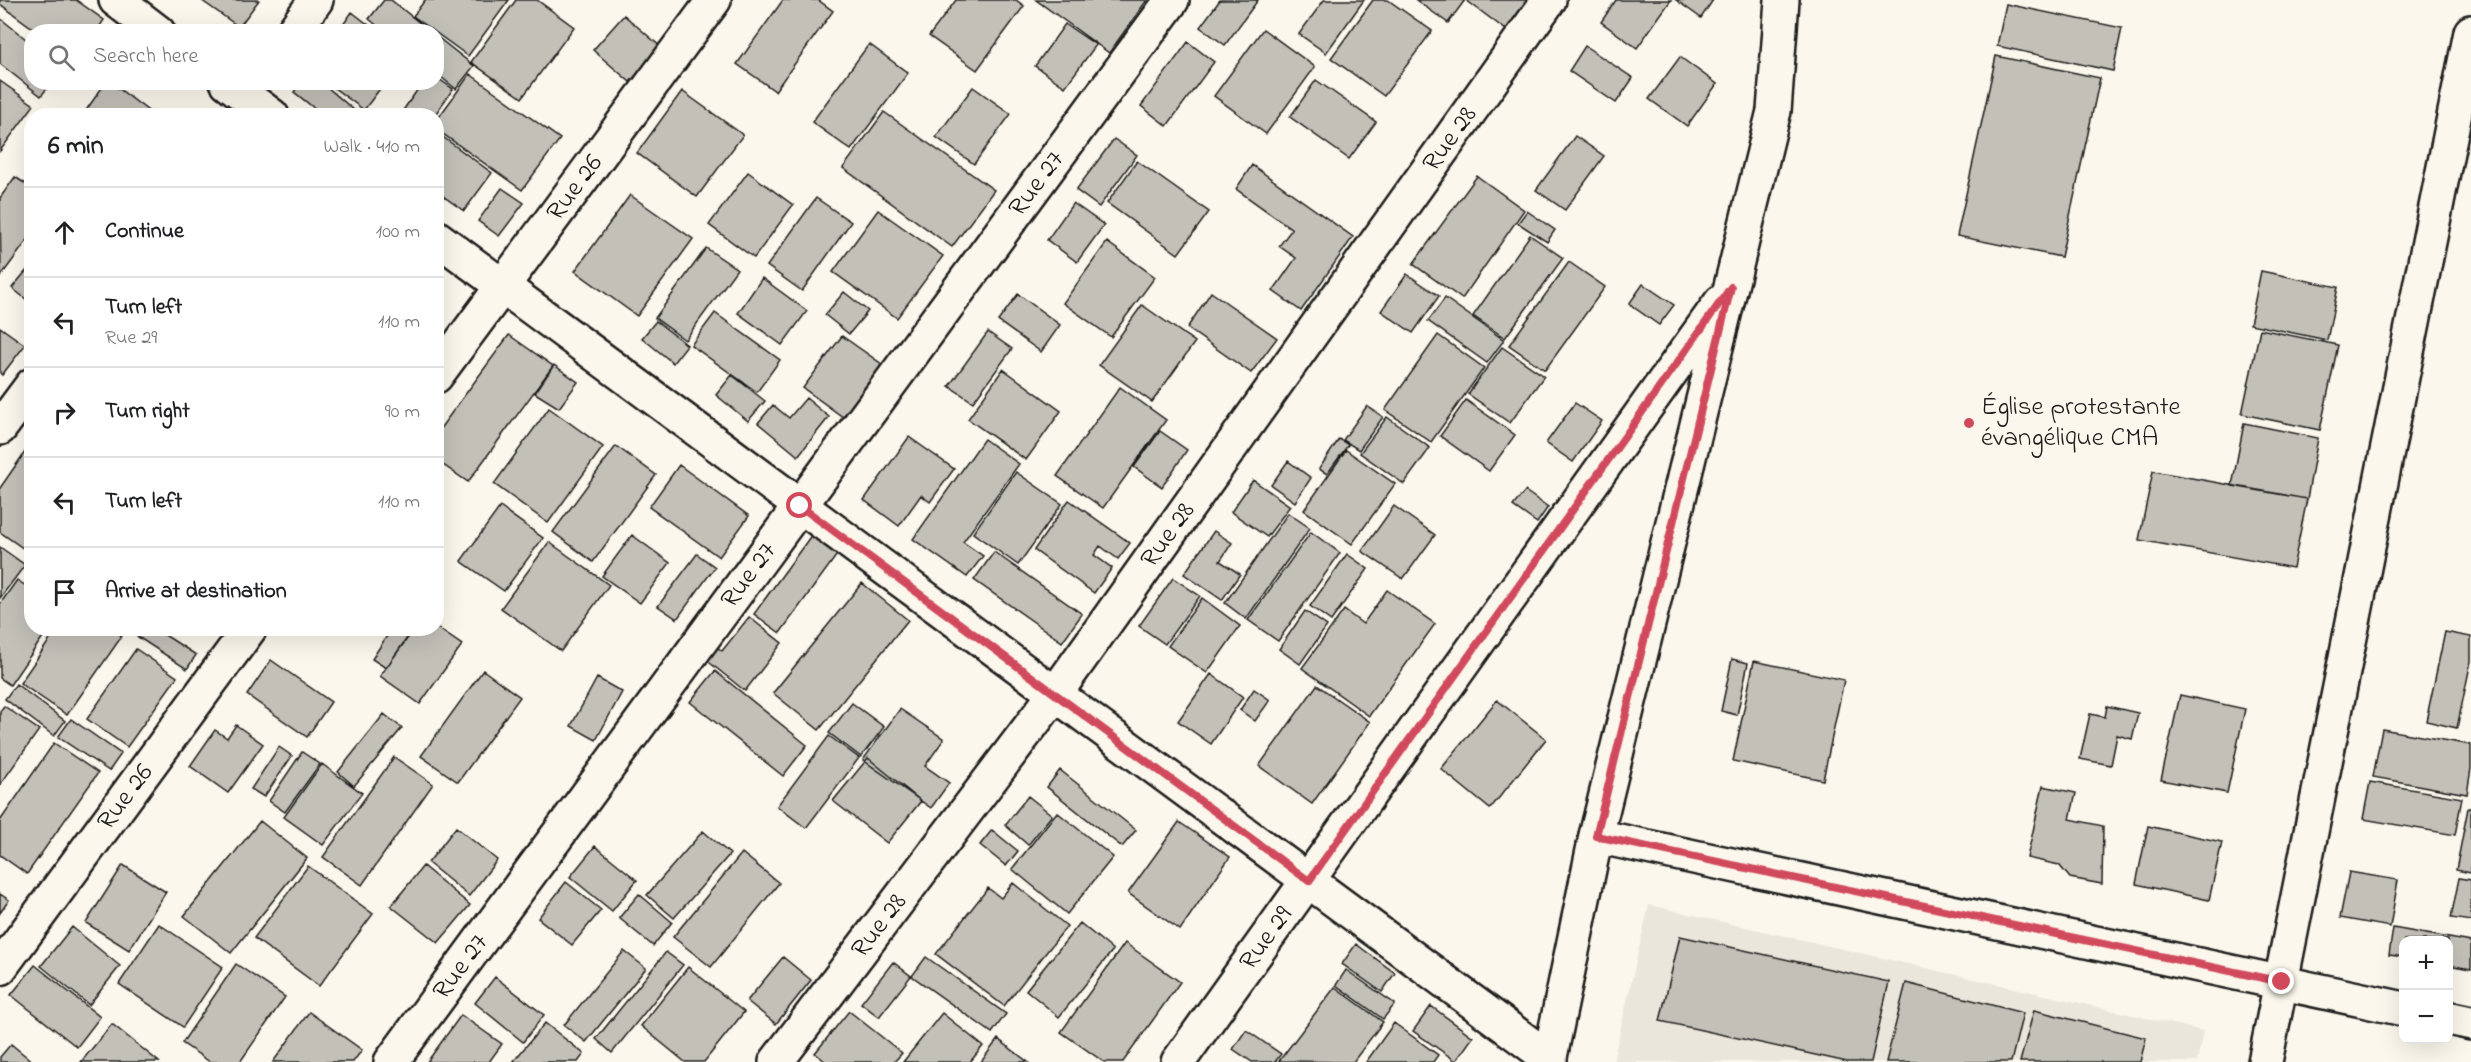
<!DOCTYPE html>
<meta charset="utf-8">
<style>
body{margin:0;font-family:"Indie Flower",sans-serif;background:#f2f2f2;color:#202124}
.controls{position:absolute;right:18px;bottom:18px;display:grid;overflow:hidden;border-radius:12px;box-shadow:0 6px 24px #0002}
.controls button{width:54px;height:54px;display:grid;place-items:center;padding:0;border:0;border-bottom:2px solid #e0e0e0;background:#fff;color:#202124;font:30px sans-serif}
.stop{position:absolute;width:18px;height:18px;margin:-14px;border:4px solid #d1495b;border-radius:50%;background:#fff}
.stop.end{background:#d1495b;border-color:#fff;box-shadow:0 2px 6px #0008}
.list{margin:0;padding:0;list-style:none}
h2{display:flex;justify-content:space-between;align-items:center;height:78px;margin:0;padding:0 24px;font-size:26px}
h2 small{font-size:20px;font-weight:400;color:#757577}
.list li{display:grid;grid-template-columns:39px 1fr auto;gap:18px;align-items:center;box-sizing:border-box;height:90px;padding:0 24px;border-top:2px solid #e0e0e0}
.list b{display:block;font-size:22px;white-space:nowrap}
.list p{margin:0;font-size:20px;white-space:nowrap;color:#757577}
.list em{font-size:20px;font-style:normal;color:#757577}
.icon{flex:none;width:33px;height:33px;fill:none;stroke:currentColor;stroke-width:2;stroke-linecap:round;stroke-linejoin:round}
.map{position:relative;flex:none;width:2471px;height:1062px;overflow:hidden}
.search{position:absolute;background:#fff;box-shadow:0 6px 24px #0002;left:24px;top:24px;width:420px;height:66px;display:flex;align-items:center;gap:15px;box-sizing:border-box;padding:0 21px;border-radius:24px;color:#757577;font-size:22px}
.panel{position:absolute;background:#fff;box-shadow:0 6px 24px #0002;left:24px;top:108px;width:420px;height:528px;border-radius:24px}
.map>svg:first-child{display:block}
.built{fill:#eae6dc}
.building{fill:#c3c0b8;stroke:#1c1c1c;stroke-width:1.5}
.lines{fill:none;stroke-linecap:round;stroke-linejoin:round}
.street-casing{stroke:#1c1c1c;stroke-width:38}
.secondary-casing{stroke:#1c1c1c;stroke-width:38}
.street{stroke:#fbf7ec;stroke-width:33}
.secondary{stroke:#fbf7ec;stroke-width:33}
.route{stroke:#d1495b;stroke-width:8}
.poi-dot{fill:#d1495b;stroke:#fbf7ec;stroke-width:2}
.labels{text-anchor:middle;dominant-baseline:central;stroke-width:5;stroke-linejoin:round;paint-order:stroke}
.street-label{font-size:27px;fill:#1c1c1c;stroke:#fbf7ec}
.poi-label{font-size:27px;fill:#1c1c1c;stroke:#fbf7ec;text-anchor:start}
</style>
<div class="map">
<svg width="2471" height="1062" viewBox="0 0 2471 1062">
<rect width="100%" height="100%" fill="#fbf7ec"/>
<filter id="ink" filterUnits="userSpaceOnUse"><feTurbulence type="fractalNoise" baseFrequency=".0167" numOctaves="2"/><feDisplacementMap in="SourceGraphic" scale="12" xChannelSelector="R" yChannelSelector="G"/><feConvolveMatrix kernelMatrix="1 2 1 2 8 2 1 2 1" color-interpolation-filters="sRGB"/></filter>
<g filter="url(#ink)">
<path class="built" d="M 1649,905 L 2203,1031 L 2197,1062 L 1613,1062 Z"/>
<path class="building" d="M 0,0 L 76,0 L 104,20 L 96,32 L 38,32 L 0,4 Z
M 201,0 L 259,0 L 239,27 Z
M 384,0 L 391,0 L 431,32 L 385,32 L 369,19 Z
M 425,0 L 509,0 L 468,56 L 413,16 Z
M 516,0 L 537,0 L 574,27 L 522,98 L 471,62 Z
M 783,0 L 818,0 L 833,11 L 775,91 L 737,64 Z
M 956,0 L 1016,0 L 1024,6 L 977,70 L 929,36 Z
M 1036,0 L 1147,0 L 1109,53 Z
M 1220,0 L 1258,0 L 1225,45 L 1200,27 Z
M 1324,0 L 1364,0 L 1326,53 L 1299,34 Z
M 1373,0 L 1388,0 L 1432,31 L 1384,96 L 1331,58 Z
M 1416,0 L 1465,0 L 1448,23 Z
M 1466,0 L 1528,0 L 1506,30 Z
M 1616,0 L 1671,0 L 1637,48 L 1601,22 Z
M 1676,0 L 1713,0 L 1701,18 Z
M 2006,4 L 2122,28 L 2113,71 L 1997,46 Z
M 352,12 L 378,32 L 338,32 Z
M 624,15 L 661,47 L 630,82 L 593,50 Z
M 0,18 L 32,44 L 32,82 L 52,82 L 41,96 L 0,64 Z
M 1065,24 L 1096,45 L 1065,87 L 1035,66 Z
M 1263,29 L 1315,67 L 1266,134 L 1214,96 Z
M 436,36 L 474,66 L 456,89 L 436,73 Z
M 1188,42 L 1214,62 L 1167,126 L 1141,106 Z
M 869,44 L 908,73 L 851,150 L 812,122 Z
M 1585,46 L 1633,78 L 1616,103 L 1569,71 Z
M 1996,56 L 2100,78 L 2061,257 L 1957,236 Z
M 1680,57 L 1717,84 L 1687,126 L 1649,99 Z
M 470,74 L 560,139 L 522,190 L 436,129 L 436,121 Z
M 436,77 L 453,89 L 434,116 L 399,116 L 423,82 L 436,82 Z
M 1316,80 L 1376,122 L 1349,159 L 1290,117 Z
M 0,81 L 34,105 L 0,151 Z
M 106,82 L 110,82 L 155,116 L 82,116 Z
M 301,82 L 321,82 L 361,116 L 324,116 L 294,92 Z
M 326,82 L 385,82 L 364,110 Z
M 973,87 L 1011,114 L 974,164 L 936,137 Z
M 682,91 L 743,135 L 697,197 L 637,153 Z
M 884,112 L 994,190 L 952,247 L 843,168 Z
M 436,132 L 492,173 L 464,211 L 436,191 Z
M 1575,136 L 1604,156 L 1565,210 L 1536,190 Z
M 1114,139 L 1137,155 L 1099,207 L 1076,190 Z
M 1137,161 L 1209,212 L 1178,254 L 1107,203 Z
M 1252,165 L 1353,237 L 1301,311 L 1273,291 L 1296,258 L 1279,246 L 1292,229 L 1236,189 Z
M 748,172 L 793,205 L 754,258 L 709,225 Z
M 1477,176 L 1524,210 L 1462,299 L 1413,264 Z
M 15,177 L 32,188 L 32,234 L 1,276 L 0,198 Z
M 502,188 L 524,203 L 499,236 L 478,221 Z
M 630,195 L 693,239 L 637,316 L 575,271 Z
M 816,198 L 851,222 L 802,291 L 767,266 Z
M 1073,203 L 1104,225 L 1077,262 L 1047,240 Z
M 878,210 L 943,256 L 897,318 L 833,272 Z
M 1527,211 L 1555,230 L 1547,242 L 1518,223 Z
M 1530,235 L 1563,258 L 1505,338 L 1473,316 Z
M 1107,242 L 1155,277 L 1111,337 L 1063,303 Z
M 706,248 L 737,269 L 685,340 L 655,318 Z
M 1569,262 L 1605,287 L 1545,370 L 1509,345 Z
M 32,264 L 32,304 L 12,288 Z
M 2261,271 L 2338,287 L 2327,340 L 2250,324 Z
M 1407,274 L 1439,296 L 1413,333 L 1381,311 Z
M 762,278 L 807,311 L 782,345 L 738,313 Z
M 1643,284 L 1674,305 L 1659,325 L 1629,304 Z
M 844,292 L 868,311 L 849,334 L 825,315 Z
M 1211,292 L 1277,338 L 1251,373 L 1187,328 Z
M 1018,294 L 1060,325 L 1041,352 L 998,321 Z
M 1445,298 L 1504,340 L 1487,363 L 1428,321 Z
M 1142,305 L 1195,342 L 1152,402 L 1099,365 Z
M 715,313 L 780,360 L 757,392 L 691,345 Z
M 656,321 L 687,345 L 673,363 L 642,338 Z
M 0,327 L 25,345 L 2,375 L 0,373 Z
M 2260,329 L 2338,345 L 2320,430 L 2242,414 Z
M 988,332 L 1012,349 L 973,402 L 949,386 Z
M 509,335 L 553,366 L 468,482 L 436,460 L 436,434 Z
M 1438,335 L 1484,368 L 1431,442 L 1385,410 Z
M 842,336 L 886,367 L 847,420 L 803,388 Z
M 1502,347 L 1544,376 L 1510,423 L 1468,394 Z
M 554,365 L 578,382 L 559,408 L 535,393 Z
M 1003,369 L 1061,411 L 1026,460 L 968,419 Z
M 732,375 L 765,401 L 748,421 L 716,395 Z
M 1120,387 L 1166,420 L 1103,508 L 1057,476 Z
M 806,398 L 829,417 L 798,456 L 758,423 L 773,405 L 789,418 Z
M 1466,400 L 1515,435 L 1489,471 L 1440,436 Z
M 1575,403 L 1602,421 L 1573,462 L 1546,443 Z
M 1367,406 L 1383,417 L 1359,450 L 1343,440 Z
M 549,408 L 603,447 L 548,523 L 494,484 Z
M 1387,417 L 1430,448 L 1404,484 L 1360,453 Z
M 2244,423 L 2318,438 L 2307,499 L 2232,486 Z
M 1160,431 L 1187,450 L 1162,487 L 1134,467 Z
M 909,437 L 954,469 L 930,502 L 921,495 L 899,526 L 864,500 Z
M 984,439 L 1019,464 L 963,542 L 983,556 L 967,577 L 913,539 Z
M 1339,439 L 1348,445 L 1327,474 L 1319,469 Z
M 32,442 L 32,544 L 27,551 L 0,532 L 0,488 Z
M 616,446 L 656,475 L 593,562 L 553,532 Z
M 1346,450 L 1395,484 L 1352,544 L 1304,510 Z
M 1288,461 L 1311,478 L 1295,502 L 1271,485 Z
M 679,465 L 749,516 L 719,557 L 649,507 Z
M 2153,471 L 2307,499 L 2293,568 L 2139,540 Z
M 1016,472 L 1062,504 L 1018,565 L 973,533 Z
M 1253,480 L 1290,506 L 1267,537 L 1231,512 Z
M 1525,491 L 1548,507 L 1537,523 L 1513,506 Z
M 1069,500 L 1130,543 L 1118,559 L 1100,546 L 1094,555 L 1112,568 L 1094,593 L 1034,550 Z
M 1394,506 L 1435,535 L 1403,579 L 1362,551 Z
M 500,507 L 543,538 L 504,591 L 461,561 Z
M 1288,513 L 1310,528 L 1246,619 L 1225,603 Z
M 815,530 L 842,548 L 780,633 L 754,614 Z
M 1214,531 L 1232,543 L 1220,561 L 1240,574 L 1222,600 L 1184,574 Z
M 1311,532 L 1340,553 L 1278,641 L 1248,620 Z
M 632,535 L 670,563 L 640,603 L 602,576 Z
M 549,542 L 609,585 L 561,651 L 501,608 Z
M 0,547 L 25,565 L 0,598 Z
M 994,552 L 1082,614 L 1062,642 L 974,580 Z
M 697,554 L 715,567 L 677,619 L 658,606 Z
M 1347,554 L 1368,569 L 1331,621 L 1310,606 Z
M 1173,578 L 1200,596 L 1165,644 L 1139,626 Z
M 17,580 L 32,590 L 32,628 L 49,628 L 10,685 L 0,678 L 0,604 Z
M 862,583 L 908,620 L 819,730 L 773,693 Z
M 1387,590 L 1435,624 L 1369,716 L 1302,668 L 1344,610 L 1363,624 Z
M 1202,598 L 1240,626 L 1207,673 L 1168,646 Z
M 1305,611 L 1327,626 L 1300,664 L 1279,649 Z
M 749,617 L 782,643 L 745,691 L 700,655 L 711,642 L 722,651 Z
M 436,627 L 462,645 L 420,704 L 380,676 L 415,628 Z
M 58,628 L 111,628 L 122,636 L 67,715 L 20,683 Z
M 124,628 L 154,628 L 196,655 L 187,669 Z
M 392,628 L 407,628 L 412,631 L 386,668 L 372,659 Z
M 2445,632 L 2471,637 L 2471,661 L 2457,728 L 2426,721 Z
M 136,649 L 177,677 L 127,747 L 87,719 Z
M 1732,659 L 1748,663 L 1737,715 L 1721,711 Z
M 271,660 L 331,702 L 307,737 L 247,695 Z
M 1754,661 L 1844,680 L 1823,780 L 1733,761 Z
M 483,670 L 520,697 L 458,782 L 421,756 Z
M 715,671 L 807,745 L 783,776 L 690,702 Z
M 1211,674 L 1243,697 L 1211,744 L 1178,721 Z
M 597,678 L 622,692 L 596,740 L 571,726 Z
M 16,684 L 65,721 L 54,736 L 5,699 Z
M 1317,685 L 1370,722 L 1312,804 L 1259,766 Z
M 1254,689 L 1270,700 L 1255,721 L 1240,710 Z
M 2180,695 L 2245,709 L 2227,793 L 2161,780 Z
M 1497,700 L 1546,739 L 1490,809 L 1441,769 Z
M 852,703 L 884,727 L 861,757 L 829,733 Z
M 4,706 L 39,730 L 0,785 L 0,711 Z
M 2107,706 L 2138,713 L 2132,739 L 2117,735 L 2111,765 L 2080,759 L 2090,714 L 2105,717 Z
M 900,709 L 944,739 L 925,766 L 949,783 L 931,808 L 863,760 Z
M 384,714 L 402,728 L 354,786 L 338,772 Z
M 71,719 L 121,754 L 109,771 L 58,737 Z
M 236,725 L 263,744 L 228,793 L 190,766 L 215,730 L 227,738 Z
M 2382,729 L 2471,745 L 2471,768 L 2467,794 L 2373,777 Z
M 829,736 L 859,758 L 806,828 L 777,806 Z
M 54,743 L 98,773 L 27,874 L 0,855 L 0,821 Z
M 279,747 L 292,756 L 264,797 L 251,789 Z
M 302,752 L 320,764 L 285,812 L 269,801 Z
M 394,757 L 433,784 L 362,885 L 323,857 Z
M 868,758 L 921,801 L 887,843 L 833,801 Z
M 322,764 L 362,793 L 323,845 L 284,817 Z
M 1060,770 L 1136,830 L 1122,847 L 1047,787 Z
M 2370,782 L 2462,798 L 2455,835 L 2363,819 Z
M 2043,786 L 2076,793 L 2070,819 L 2103,826 L 2102,884 L 2070,878 L 2059,865 L 2027,858 Z
M 1028,796 L 1052,815 L 1028,845 L 1005,825 Z
M 2468,808 L 2471,808 L 2471,873 L 2456,870 Z
M 1057,812 L 1113,857 L 1067,914 L 1012,869 Z
M 260,821 L 307,858 L 231,953 L 184,916 Z
M 1179,822 L 1230,857 L 1180,930 L 1128,893 Z
M 2148,826 L 2222,842 L 2209,900 L 2136,884 Z
M 456,827 L 497,860 L 469,896 L 428,863 Z
M 992,830 L 1018,851 L 1006,866 L 980,845 Z
M 703,831 L 730,854 L 674,918 L 647,895 Z
M 595,846 L 637,880 L 612,911 L 570,877 Z
M 742,853 L 779,883 L 711,967 L 673,937 Z
M 123,865 L 166,892 L 129,950 L 86,923 Z
M 308,866 L 373,914 L 319,986 L 254,938 Z
M 423,866 L 470,905 L 438,943 L 391,906 Z
M 2349,872 L 2398,880 L 2390,927 L 2340,918 Z
M 2459,878 L 2471,880 L 2471,921 L 2451,918 Z
M 566,882 L 601,910 L 572,945 L 538,918 Z
M 1013,883 L 1067,926 L 1004,1006 L 936,954 L 988,888 L 1001,898 Z
M 0,894 L 9,900 L 0,913 Z
M 639,894 L 672,922 L 653,946 L 619,918 Z
M 1080,923 L 1113,950 L 1059,1017 L 1026,990 Z
M 159,924 L 223,967 L 183,1027 L 119,984 Z
M 72,927 L 120,966 L 89,1005 L 41,966 Z
M 2393,928 L 2471,942 L 2471,969 L 2448,965 L 2448,940 L 2404,940 L 2404,957 L 2389,955 Z
M 1680,936 L 1889,982 L 1871,1062 L 1847,1062 L 1660,1021 Z
M 1125,943 L 1180,982 L 1123,1062 L 1104,1062 L 1061,1032 Z
M 1356,944 L 1395,973 L 1382,992 L 1342,964 Z
M 624,951 L 646,968 L 586,1042 L 564,1025 Z
M 666,952 L 683,965 L 612,1053 L 596,1039 Z
M 783,957 L 811,980 L 776,1024 L 747,1001 Z
M 926,957 L 1006,1014 L 992,1033 L 912,976 Z
M 893,962 L 911,976 L 879,1017 L 861,1003 Z
M 236,964 L 285,997 L 240,1062 L 210,1062 L 182,1043 Z
M 35,965 L 100,1017 L 77,1047 L 11,995 Z
M 688,967 L 744,1012 L 704,1062 L 685,1062 L 641,1026 Z
M 1346,970 L 1395,1004 L 1383,1019 L 1336,985 Z
M 495,977 L 544,1015 L 523,1042 L 475,1003 Z
M 1906,983 L 2023,1013 L 2011,1062 L 1886,1062 Z
M 1335,987 L 1383,1022 L 1353,1062 L 1279,1061 Z
M 1431,1006 L 1473,1037 L 1456,1061 L 1413,1031 Z
M 2034,1010 L 2146,1038 L 2140,1062 L 2020,1062 Z
M 849,1011 L 902,1053 L 894,1062 L 826,1062 L 815,1053 Z
M 309,1012 L 362,1050 L 353,1062 L 273,1062 Z
M 942,1013 L 983,1046 L 970,1062 L 903,1062 Z
M 461,1015 L 502,1044 L 489,1062 L 427,1062 Z
M 545,1023 L 584,1054 L 578,1062 L 513,1062 Z
M 1394,1023 L 1438,1055 L 1433,1062 L 1366,1062 Z
M 112,1024 L 159,1062 L 81,1062 Z
M 1246,1030 L 1281,1054 L 1275,1062 L 1252,1062 L 1233,1049 Z
M 998,1039 L 1028,1062 L 981,1062 Z
M 11,1044 L 33,1062 L 0,1062 L 0,1057 Z"/>
<g class="lines">
<defs>
<g id="street">
<path d="M 116,0 L 158,32"/>
<path d="M 293,32 L 316,0"/>
<path d="M 227,82 L 272,116"/>
<path d="M 436,237 L 1550,1059"/>
<path id="s1" d="M 436,376 L 714,0"/>
<path d="M 0,428 L 32,385"/>
<path d="M 1596,836 L 2404,1009"/>
<path id="s2" d="M 0,968 L 250,628"/>
<path d="M 2448,1018 L 2471,1023"/>
<path id="s3" d="M 391,1062 L 1172,0"/>
<path id="s4" d="M 776,1062 L 1055,694 L 1549,0"/>
<path id="s5" d="M 1178,1062 L 1721,302"/>
<path d="M 1549,1062 L 1596,836 L 1774,111 L 1782,0"/>
</g>
<path id="secondary" d="M 2265,1062 L 2471,32"/>
</defs>
<use href="#street" class="street-casing"/>
<use href="#secondary" class="secondary-casing"/>
<use href="#street" class="street"/>
<use href="#secondary" class="secondary"/>
</g>
</g>
<g class="lines" filter="url(#ink)">
<path class="route" d="M 800,506 L 1309,881 L 1731,287 L 1596,836 L 2282,982"/>
</g>
<circle class="poi-dot" cx="1969" cy="423" r="6"/>
<g class="labels">
<g class="street-label">
<text stroke="none"><textPath href="#s4" startOffset="1143">Rue 28</textPath></text>
<text stroke="none"><textPath href="#s3" startOffset="1090">Rue 27</textPath></text>
<text stroke="none"><textPath href="#s1" startOffset="234">Rue 26</textPath></text>
<text stroke="none"><textPath href="#s4" startOffset="657">Rue 28</textPath></text>
<text stroke="none"><textPath href="#s3" startOffset="604">Rue 27</textPath></text>
<text stroke="none"><textPath href="#s2" startOffset="212">Rue 26</textPath></text>
<text stroke="none"><textPath href="#s4" startOffset="171">Rue 28</textPath></text>
<text stroke="none"><textPath href="#s5" startOffset="152">Rue 29</textPath></text>
<text stroke="none"><textPath href="#s3" startOffset="118">Rue 27</textPath></text>
</g>
<g class="poi-label">
<text x="1981" y="407">Église protestante<tspan x="1981" dy="31">évangélique CMA</tspan></text>
</g>
</g>
</svg>
<div class="controls">
<button>+</button>
<button>−</button>
</div>
<div class="stop" style="left:800px;top:506px"></div>
<div class="stop end" style="left:2282px;top:982px"></div>
<div class="search"><svg class="icon" aria-label="search" viewBox="0 0 24 24"><circle cx="10" cy="10" r="6"/><path d="M15 15l6 6"/></svg>Search here</div>
<section class="panel">
<h2>6 min<small>Walk · 410 m</small></h2>
<ul class="list">
<li><svg class="icon" aria-label="ahead" viewBox="0 0 24 24"><path d="M12 20V5M6 11l6-6 6 6"/></svg><div><b>Continue</b></div><em>100 m</em></li>
<li><svg class="icon" aria-label="left" viewBox="0 0 24 24"><path d="M17 20v-9H6M10 6l-5 5 5 5"/></svg><div><b>Turn left</b><p>Rue 29</p></div><em>110 m</em></li>
<li><svg class="icon" aria-label="right" viewBox="0 0 24 24"><path d="M7 20v-9h11M14 6l5 5-5 5"/></svg><div><b>Turn right</b></div><em>90 m</em></li>
<li><svg class="icon" aria-label="left" viewBox="0 0 24 24"><path d="M17 20v-9H6M10 6l-5 5 5 5"/></svg><div><b>Turn left</b></div><em>110 m</em></li>
<li><svg class="icon" aria-label="arrive" viewBox="0 0 24 24"><path d="M6 21V4h12l-3 4 3 4H6"/></svg><div><b>Arrive at destination</b></div></li>
</ul>
</section>
</div>
